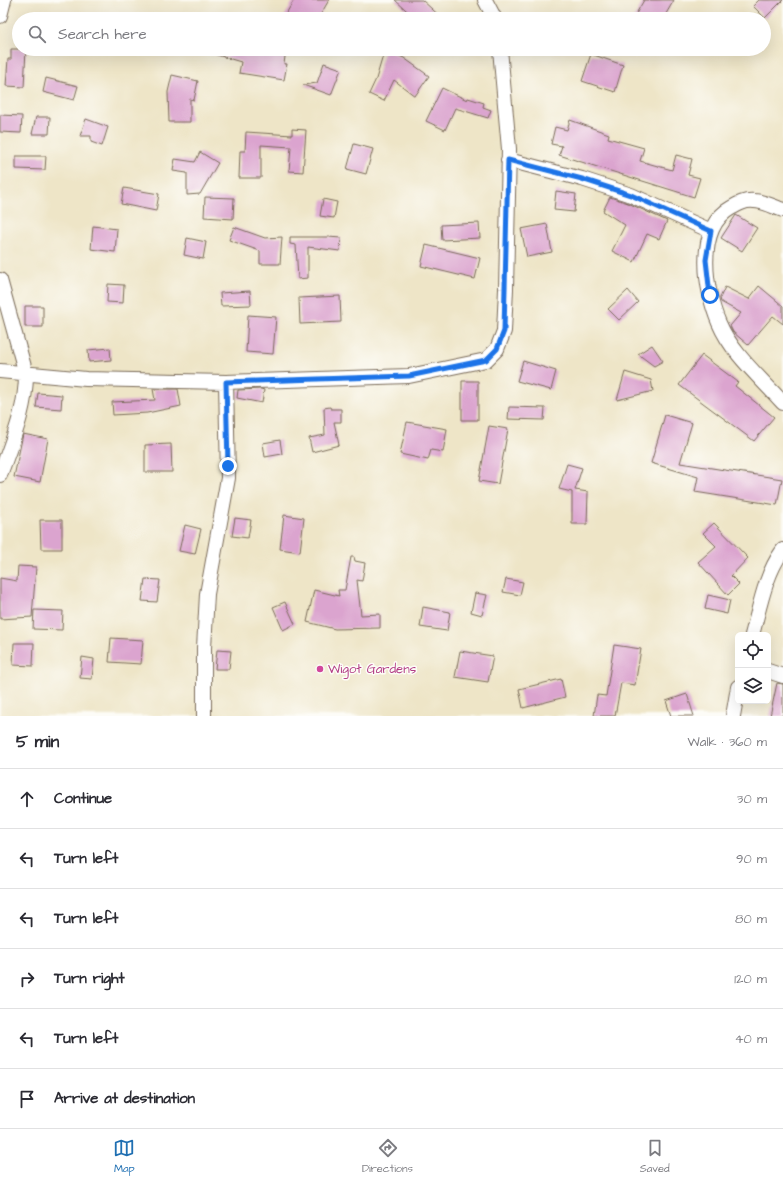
<!DOCTYPE html>
<meta charset="utf-8">
<style>
body{margin:0;font-family:"Architects Daughter",sans-serif;background:#f7f7f7;color:#2b2b33}
.controls{position:absolute;right:12px;bottom:12px;display:grid;overflow:hidden;border-radius:6px;box-shadow:0 4px 16px #0002}
.controls button{width:36px;height:36px;display:grid;place-items:center;padding:0;border:0;border-bottom:1px solid #e1e1e2;background:#fff;color:#2b2b33;font:20px sans-serif}
.stop{position:absolute;width:12px;height:12px;margin:-9px;border:3px solid #1a73e8;border-radius:50%;background:#fff}
.stop.end{background:#1a73e8;border-color:#fff;box-shadow:0 1px 4px #0008}
.list{margin:0;padding:0;list-style:none}
h2{display:flex;justify-content:space-between;align-items:center;height:52px;margin:0;padding:0 16px;font-size:17px}
h2 small{font-size:13px;font-weight:400;color:#7c7c81}
.list li{display:grid;grid-template-columns:26px 1fr auto;gap:12px;align-items:center;box-sizing:border-box;height:60px;padding:0 16px;border-top:1px solid #e1e1e2}
.list b{display:block;font-size:15px;white-space:nowrap}
.list em{font-size:13px;font-style:normal;color:#7c7c81}
.icon{flex:none;width:22px;height:22px;fill:none;stroke:currentColor;stroke-width:2;stroke-linecap:round;stroke-linejoin:round}
.map{position:relative;flex:none;width:783px;height:716px;overflow:hidden}
.search{position:absolute;background:#fff;box-shadow:0 4px 16px #0002;left:12px;right:12px;top:12px;height:44px;display:flex;align-items:center;gap:10px;box-sizing:border-box;padding:0 14px;border-radius:22px;color:#7c7c81;font-size:15px}
.sheet{height:412px;background:#fff}
nav{display:flex;justify-content:space-around;align-items:center;box-sizing:border-box;height:56px;border-top:1px solid #e1e1e2;background:#fff;font-size:11px;color:#7c7c81}
nav a{display:grid;justify-items:center;gap:2px}
nav .on{color:#1f6fb2}
.map>svg:first-child{display:block}
.building{fill:#dba4cf}
.lines{fill:none;stroke-linecap:round;stroke-linejoin:round}
.street-casing{stroke:#7a6b59;stroke-width:16}
.street{stroke:#fff;stroke-width:14}
.route{stroke:#1a73e8;stroke-width:5}
.hotel-dot{fill:#d1479c;stroke:#fdfcf7;stroke-width:1.5}
.labels{text-anchor:middle;dominant-baseline:central;stroke-width:3;stroke-linejoin:round;paint-order:stroke}
.hotel-label{font-size:13px;fill:#b23c85;stroke:#fdfcf7;text-anchor:start}
</style>
<div class="map">
<svg width="783" height="716" viewBox="0 0 783 716">
<rect width="100%" height="100%" fill="#fdfcf7"/>
<filter id="ink" filterUnits="userSpaceOnUse"><feTurbulence type="fractalNoise" baseFrequency=".025" numOctaves="2"/><feDisplacementMap in="SourceGraphic" scale="8" xChannelSelector="R" yChannelSelector="G"/><feConvolveMatrix kernelMatrix="1 2 1 2 8 2 1 2 1" color-interpolation-filters="sRGB"/></filter>
<filter id="wash" filterUnits="userSpaceOnUse"><feTurbulence type="fractalNoise" baseFrequency=".012" numOctaves="4" result="noise"/><feDisplacementMap in="SourceGraphic" scale="16" xChannelSelector="R" yChannelSelector="G"/><feGaussianBlur stdDeviation="0.9" result="paint"/><feColorMatrix in="noise" values="0 0 0 0 0 0 0 0 0 0 0 0 0 0 0 0 0 1.4 0 .05"/><feComposite in="paint" operator="in"/></filter>
<g filter="url(#wash)">
<rect width="100%" height="100%" fill="#eee5c7"/>
<g id="blocks">
<path class="building" d="M 294,0 L 329,0 L 318,19 L 283,19 Z
M 395,0 L 422,0 L 443,19 L 416,19 Z
M 644,0 L 674,0 L 663,19 L 633,19 Z
M 759,0 L 783,0 L 765,18 L 753,6 Z
M 11,49 L 26,49 L 24,87 L 6,86 L 8,59 L 11,59 Z
M 207,49 L 286,49 L 284,64 L 287,64 L 284,80 L 239,73 L 241,62 L 207,52 Z
M 385,49 L 404,58 L 429,76 L 415,96 L 394,80 L 384,101 L 369,94 L 376,79 Z
M 591,54 L 623,65 L 615,92 L 582,81 Z
M 324,63 L 341,69 L 331,95 L 303,85 L 317,83 Z
M 172,75 L 198,81 L 194,100 L 190,99 L 190,122 L 169,122 L 168,92 Z
M 46,78 L 78,86 L 74,100 L 43,92 Z
M 442,88 L 467,100 L 468,98 L 484,103 L 483,107 L 491,110 L 488,118 L 455,108 L 445,130 L 426,121 Z
M 0,115 L 22,116 L 21,133 L 0,132 Z
M 36,117 L 50,117 L 49,134 L 32,134 Z
M 86,119 L 108,127 L 102,146 L 91,142 L 91,136 L 80,136 Z
M 570,120 L 609,134 L 608,138 L 644,148 L 640,161 L 672,170 L 676,155 L 692,159 L 688,175 L 700,178 L 694,197 L 559,155 L 562,146 L 551,144 L 555,127 L 567,130 Z
M 292,129 L 306,130 L 303,172 L 289,171 L 291,147 L 261,145 L 261,178 L 239,178 L 240,151 L 245,151 L 246,132 L 292,135 Z
M 354,144 L 373,149 L 366,174 L 347,169 Z
M 200,152 L 218,163 L 200,194 L 187,195 L 187,173 L 173,171 L 175,159 L 195,162 Z
M 16,156 L 46,156 L 45,170 L 16,169 Z
M 124,188 L 159,194 L 156,211 L 121,204 Z
M 556,191 L 576,194 L 574,212 L 554,210 Z
M 205,197 L 234,198 L 233,219 L 204,217 Z
M 610,197 L 628,203 L 667,221 L 659,239 L 647,234 L 634,262 L 612,251 L 625,225 L 603,211 Z
M 323,199 L 337,202 L 334,218 L 320,216 Z
M 736,215 L 757,228 L 742,251 L 721,238 Z
M 479,223 L 480,238 L 442,240 L 441,225 Z
M 547,224 L 552,252 L 527,257 L 521,229 Z
M 93,226 L 117,229 L 115,252 L 91,249 Z
M 234,227 L 265,238 L 282,237 L 280,264 L 260,264 L 260,251 L 229,240 Z
M 290,237 L 328,237 L 341,238 L 340,251 L 308,247 L 308,278 L 298,279 L 296,245 L 290,244 Z
M 187,238 L 206,242 L 203,259 L 184,255 Z
M 426,245 L 480,258 L 475,279 L 421,266 Z
M 108,284 L 124,285 L 123,303 L 107,302 Z
M 759,286 L 783,306 L 783,324 L 773,316 L 748,345 L 733,332 L 730,326 L 741,313 L 721,302 L 720,298 L 725,287 L 749,299 Z
M 628,290 L 638,302 L 619,320 L 608,309 Z
M 250,291 L 251,305 L 221,306 L 220,293 Z
M 340,296 L 341,322 L 300,324 L 299,298 Z
M 25,306 L 43,306 L 43,327 L 25,327 Z
M 248,315 L 276,317 L 273,354 L 246,352 Z
M 652,345 L 663,361 L 654,366 L 638,354 Z
M 110,348 L 111,360 L 89,362 L 88,350 Z
M 702,355 L 738,382 L 735,386 L 774,417 L 754,441 L 679,385 Z
M 523,361 L 556,371 L 551,390 L 517,381 Z
M 625,372 L 651,380 L 653,391 L 617,400 Z
M 462,381 L 478,381 L 478,420 L 462,420 Z
M 153,389 L 178,389 L 181,406 L 147,413 L 113,415 L 112,402 L 155,400 Z
M 261,389 L 264,390 L 262,403 L 237,398 L 238,390 Z
M 38,393 L 62,395 L 61,409 L 36,407 Z
M 330,407 L 331,409 L 341,409 L 341,422 L 334,422 L 339,445 L 312,452 L 309,438 L 325,435 L 324,408 Z
M 509,407 L 545,408 L 544,420 L 508,419 Z
M 665,415 L 692,423 L 680,463 L 782,479 L 777,505 L 695,492 L 698,477 L 651,463 Z
M 407,422 L 447,429 L 443,452 L 431,450 L 428,460 L 400,454 Z
M 489,426 L 508,429 L 498,484 L 479,481 Z
M 23,434 L 48,439 L 40,482 L 14,477 Z
M 280,440 L 282,454 L 265,457 L 263,443 Z
M 171,444 L 172,472 L 145,472 L 145,445 Z
M 567,464 L 582,468 L 575,490 L 588,492 L 587,524 L 572,524 L 572,492 L 559,489 Z
M 284,515 L 304,518 L 300,552 L 280,549 Z
M 235,518 L 251,520 L 248,538 L 232,536 Z
M 40,520 L 62,520 L 62,549 L 41,549 Z
M 714,523 L 748,558 L 731,576 L 739,584 L 728,595 L 698,562 L 716,546 L 703,533 Z
M 185,525 L 201,529 L 195,554 L 179,551 Z
M 351,557 L 354,557 L 355,561 L 365,563 L 362,581 L 357,580 L 361,615 L 380,614 L 380,628 L 335,629 L 307,622 L 314,590 L 339,596 L 338,590 L 345,590 Z
M 18,566 L 36,567 L 32,617 L 0,619 L 0,578 L 17,581 Z
M 145,579 L 160,580 L 157,602 L 142,601 Z
M 506,579 L 523,582 L 520,595 L 503,592 Z
M 475,593 L 487,595 L 482,615 L 471,612 Z
M 708,595 L 730,600 L 727,614 L 705,609 Z
M 285,602 L 295,624 L 283,630 L 273,607 Z
M 423,607 L 450,612 L 447,631 L 420,627 Z
M 34,610 L 63,611 L 62,630 L 33,629 Z
M 111,638 L 143,640 L 141,664 L 109,662 Z
M 14,643 L 34,643 L 33,666 L 13,665 Z
M 614,645 L 641,649 L 635,685 L 621,683 L 615,716 L 594,716 L 597,695 L 606,696 Z
M 217,650 L 231,651 L 229,669 L 215,669 Z
M 460,651 L 493,656 L 488,682 L 455,677 Z
M 82,657 L 94,659 L 92,679 L 80,678 Z
M 561,679 L 565,697 L 523,708 L 519,689 Z
M 777,683 L 783,684 L 783,716 L 770,716 Z
M 687,694 L 694,716 L 671,716 L 666,701 Z"/>
</g>
</g>
<g filter="url(#ink)">
<use href="#blocks" fill-opacity="0" stroke="#7a6b59" stroke-width="1"/>
<g class="lines">
<defs>
<path id="street" d="M 485,0 L 495,19
M 0,16 L 4,0
M 508,160 L 582,179 L 631,195 L 711,231
M 783,210 C 774,207 763,201 754,201 C 745,200 738,204 731,208 C 695,228 705,291 719,323 C 732,354 761,378 783,403
M 0,280 L 26,374 C 26,410 12,441 0,475
M 0,371 L 86,379 L 226,382 L 409,376 L 486,360 L 497,349 L 504,331 L 506,289 L 509,149 L 500,49
M 752,635 C 760,606 765,575 783,550
M 768,671 L 783,676
M 204,716 L 204,648 L 207,594 L 228,478 L 226,382
M 733,716 L 738,687"/>
</defs>
<use href="#street" class="street-casing"/>
<use href="#street" class="street"/>
</g>
</g>
<g class="lines" filter="url(#ink)">
<path class="route" d="M 228,466 L 226,382 L 409,376 L 486,360 L 497,349 L 504,331 L 508,160 L 582,179 L 631,195 L 711,231 L 706,260 L 710,295"/>
</g>
<circle class="hotel-dot" cx="320" cy="669" r="4"/>
<g class="labels">
<g class="hotel-label">
<text x="328" y="669">Wigot Gardens</text>
</g>
</g>
</svg>
<div class="controls">
<button><svg class="icon" aria-label="locate" viewBox="0 0 24 24"><circle cx="12" cy="12" r="6"/><path d="M12 2v4M12 18v4M2 12h4M18 12h4"/></svg></button>
<button><svg class="icon" aria-label="layers" viewBox="0 0 24 24"><path d="M12 4l9 5-9 5-9-5zM3 14l9 5 9-5"/></svg></button>
</div>
<div class="stop" style="left:710px;top:295px"></div>
<div class="stop end" style="left:228px;top:466px"></div>
<div class="search"><svg class="icon" aria-label="search" viewBox="0 0 24 24"><circle cx="10" cy="10" r="6"/><path d="M15 15l6 6"/></svg>Search here</div>
</div>
<section class="sheet">
<h2>5 min<small>Walk · 360 m</small></h2>
<ul class="list">
<li><svg class="icon" aria-label="ahead" viewBox="0 0 24 24"><path d="M12 20V5M6 11l6-6 6 6"/></svg><div><b>Continue</b></div><em>30 m</em></li>
<li><svg class="icon" aria-label="left" viewBox="0 0 24 24"><path d="M17 20v-9H6M10 6l-5 5 5 5"/></svg><div><b>Turn left</b></div><em>90 m</em></li>
<li><svg class="icon" aria-label="left" viewBox="0 0 24 24"><path d="M17 20v-9H6M10 6l-5 5 5 5"/></svg><div><b>Turn left</b></div><em>80 m</em></li>
<li><svg class="icon" aria-label="right" viewBox="0 0 24 24"><path d="M7 20v-9h11M14 6l5 5-5 5"/></svg><div><b>Turn right</b></div><em>120 m</em></li>
<li><svg class="icon" aria-label="left" viewBox="0 0 24 24"><path d="M17 20v-9H6M10 6l-5 5 5 5"/></svg><div><b>Turn left</b></div><em>40 m</em></li>
<li><svg class="icon" aria-label="arrive" viewBox="0 0 24 24"><path d="M6 21V4h12l-3 4 3 4H6"/></svg><div><b>Arrive at destination</b></div></li>
</ul>
</section>
<nav>
<a class="on"><svg class="icon" aria-label="map" viewBox="0 0 24 24"><path d="M3 6l6-2 6 2 6-2v14l-6 2-6-2-6 2zM9 4v14M15 6v14"/></svg>Map</a>
<a><svg class="icon" aria-label="directions" viewBox="0 0 24 24"><path d="M12 3l9 9-9 9-9-9zM9 14v-3h6M13 9l2 2-2 2"/></svg>Directions</a>
<a><svg class="icon" aria-label="saved" viewBox="0 0 24 24"><path d="M7 4h10v16l-5-4-5 4z"/></svg>Saved</a>
</nav>
